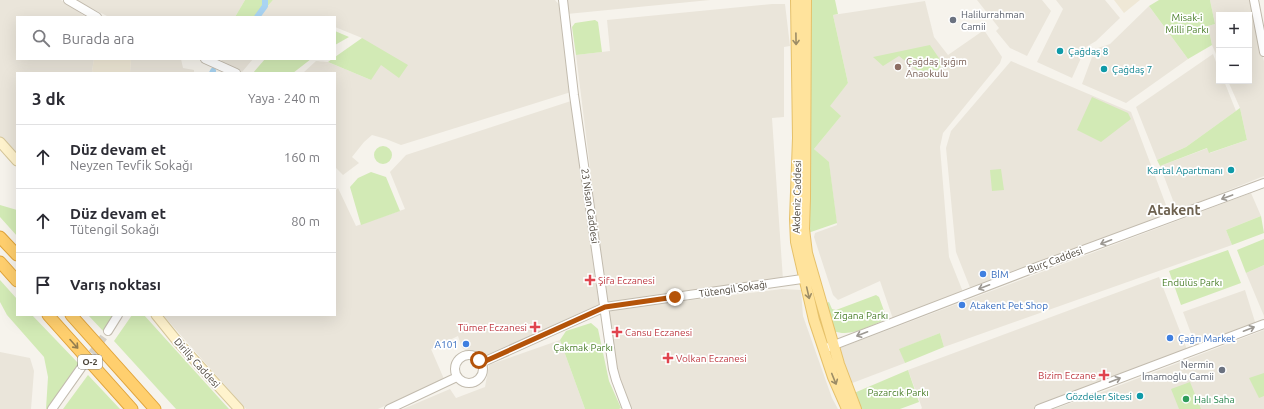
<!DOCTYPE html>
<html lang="tr">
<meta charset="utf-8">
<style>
body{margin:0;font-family:Ubuntu,sans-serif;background:#f7f7f7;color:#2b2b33}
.controls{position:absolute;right:12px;top:12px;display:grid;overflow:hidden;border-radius:0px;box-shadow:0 4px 16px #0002}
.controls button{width:36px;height:36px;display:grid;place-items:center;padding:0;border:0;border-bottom:1px solid #e1e1e2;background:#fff;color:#2b2b33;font:20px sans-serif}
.stop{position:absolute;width:12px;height:12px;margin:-9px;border:3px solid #b45309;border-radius:50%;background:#fff}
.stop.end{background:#b45309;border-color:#fff;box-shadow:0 1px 4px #0008}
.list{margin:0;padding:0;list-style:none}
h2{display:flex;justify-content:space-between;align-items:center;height:52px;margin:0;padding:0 16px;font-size:17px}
h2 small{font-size:13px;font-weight:400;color:#7c7c81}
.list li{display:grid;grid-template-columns:26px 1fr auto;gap:12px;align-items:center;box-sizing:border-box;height:64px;padding:0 16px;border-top:1px solid #e1e1e2}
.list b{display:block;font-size:15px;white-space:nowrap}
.list p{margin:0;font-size:13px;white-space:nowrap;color:#7c7c81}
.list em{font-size:13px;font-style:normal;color:#7c7c81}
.icon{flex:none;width:22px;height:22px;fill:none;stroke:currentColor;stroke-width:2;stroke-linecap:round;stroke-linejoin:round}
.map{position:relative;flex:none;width:1264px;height:409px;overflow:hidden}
.search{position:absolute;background:#fff;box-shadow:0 4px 16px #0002;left:16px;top:16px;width:320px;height:44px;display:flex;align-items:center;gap:10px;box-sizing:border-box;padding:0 14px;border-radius:0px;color:#7c7c81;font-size:15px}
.panel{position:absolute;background:#fff;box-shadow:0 4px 16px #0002;left:16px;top:72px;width:320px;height:244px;border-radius:0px}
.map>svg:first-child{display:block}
.residential{fill:#eae5da}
.education{fill:#efe8d6}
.green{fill:#d2eab5}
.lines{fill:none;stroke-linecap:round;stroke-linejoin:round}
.canal{stroke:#a9d4f2;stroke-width:6}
.tertiary-tunnel{stroke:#d4d0c8;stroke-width:8;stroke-dasharray:8 4;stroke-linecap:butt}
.tertiary-casing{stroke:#c2bbae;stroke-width:10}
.secondary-casing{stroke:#d6c79b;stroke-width:11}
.primary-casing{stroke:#e6c16a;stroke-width:12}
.motorway-casing{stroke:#e0a43c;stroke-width:13}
.tertiary{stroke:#fff;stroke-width:8}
.secondary{stroke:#fff3cd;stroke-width:9}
.primary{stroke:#ffe39c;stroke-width:10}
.motorway{stroke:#ffcf6e;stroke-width:11}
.oneway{stroke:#9c8c66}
.oneway2{stroke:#9c9892}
.oneway3{stroke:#937c4e}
.route{stroke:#b45309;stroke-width:5}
.worship-dot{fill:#6b7280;stroke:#fff;stroke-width:1.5}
.culture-dot{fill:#0f9aa8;stroke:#fff;stroke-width:1.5}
.education-dot{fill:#8d6e63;stroke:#fff;stroke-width:1.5}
.shop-dot{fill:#3f7fe0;stroke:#fff;stroke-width:1.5}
.health-dot{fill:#e0444e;stroke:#fff;stroke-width:1.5}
.leisure-dot{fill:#2e9e5b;stroke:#fff;stroke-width:1.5}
.labels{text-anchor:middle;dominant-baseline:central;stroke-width:3.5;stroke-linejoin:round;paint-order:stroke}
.shield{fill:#fff;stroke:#817c74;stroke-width:1}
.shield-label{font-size:9px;font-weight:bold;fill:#4b4439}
.worship-label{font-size:10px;fill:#5b616d;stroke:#fff;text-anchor:start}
.park-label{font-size:10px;fill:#4a7f2a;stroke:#fff}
.culture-label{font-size:10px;fill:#0d838f;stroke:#fff;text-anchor:start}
.education-label{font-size:10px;fill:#785e54;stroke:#fff;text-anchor:start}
.street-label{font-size:10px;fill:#4b4439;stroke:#fff}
.shop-label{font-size:10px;fill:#366cbe;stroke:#fff;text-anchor:start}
.health-label{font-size:10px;fill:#be3a42;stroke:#fff;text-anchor:start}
.leisure-label{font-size:10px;fill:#27864d;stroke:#fff;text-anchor:start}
.district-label{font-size:14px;font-weight:bold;fill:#6e6250;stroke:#fff}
</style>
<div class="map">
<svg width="1264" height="409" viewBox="0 0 1264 409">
<rect width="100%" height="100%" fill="#f6f3ec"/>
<path class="residential" d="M 0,0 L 61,0 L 86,17 L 17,17 L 17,59 L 94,59 L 92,71 L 95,73 L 17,73 L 17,156 L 0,137 Z
M 75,0 L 245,0 L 235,17 L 109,17 Z
M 273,0 L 555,0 L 563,9 L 571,92 L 401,145 L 386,139 L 372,135 L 364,142 L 352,157 L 359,163 L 343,175 L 335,167 L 335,73 L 303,73 L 316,61 L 328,62 L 371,80 L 362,38 L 335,27 L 335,17 L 258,17 Z
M 566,0 L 710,0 L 567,14 Z
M 977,0 L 1042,0 L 1051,11 L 1027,56 L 1010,48 L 996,31 L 999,28 Z
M 1056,0 L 1105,0 L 1120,18 L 1096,41 L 1086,47 L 1072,78 L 1037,62 L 1063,9 Z
M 1210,0 L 1251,0 L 1257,37 L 1264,61 L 1264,176 L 1177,211 L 1160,166 L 1208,148 L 1210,153 L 1247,140 L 1240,108 L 1228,81 L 1249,81 L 1249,15 L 1219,15 L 1219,61 L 1212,45 L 1208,26 L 1215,24 Z
M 925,1 L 934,37 L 948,55 L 984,30 L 1002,57 L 1000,63 L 943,133 L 940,147 L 949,257 L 963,292 L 893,319 L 880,281 L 838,300 L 833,295 L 814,237 L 815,233 L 837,225 L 829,163 L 814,149 L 840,117 L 829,106 L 848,83 L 833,15 Z
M 772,4 L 785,4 L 790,46 L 784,47 L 784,117 L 772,118 L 783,280 L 607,304 L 576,55 L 610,51 L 607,20 Z
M 1149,6 L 1188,59 L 1126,103 L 1082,84 L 1095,49 L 1110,44 Z
M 1213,54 L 1219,70 L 1219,81 L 1224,81 L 1236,111 L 1186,147 L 1157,160 L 1136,107 Z
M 131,59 L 181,59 L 183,68 L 194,70 L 194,73 L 130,73 Z
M 223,59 L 253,59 L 242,72 L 219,63 Z
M 1011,61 L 1131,112 L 1169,213 L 971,290 L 956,252 L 946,148 L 951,131 Z
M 571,101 L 599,306 L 484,359 L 462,348 L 458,336 L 431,349 L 444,379 L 378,409 L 246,409 L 163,315 L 335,315 L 335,191 L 338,188 L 356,226 L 405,209 L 390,172 L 406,155 Z
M 1251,193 L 1261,216 L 1226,230 L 1232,245 L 944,347 L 940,333 L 900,349 L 905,363 L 847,385 L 835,350 Z
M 1264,265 L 1264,316 L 1246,273 Z
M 1159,277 L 1188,352 L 1037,409 L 921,409 L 922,408 L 908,370 Z
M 782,289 L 801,290 L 803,316 L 832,398 L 838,409 L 631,409 L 617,374 L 608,310 Z
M 1245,290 L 1256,325 L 1196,347 L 1183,312 Z
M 1264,330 L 1264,409 L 1054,409 L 1110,389 Z
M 560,340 L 585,409 L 403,409 L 450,389 L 456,398 L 485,387 L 489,365 Z
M 0,352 L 30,358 L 34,371 L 31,409 L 0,409 Z"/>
<path class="education" d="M 1114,0 L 1140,0 L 1124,13 Z
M 94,59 L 131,59 L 130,73 L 95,73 L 92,71 Z"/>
<path class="green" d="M 245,0 L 273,0 L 258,17 L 235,17 Z
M 809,0 L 835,0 L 838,14 L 833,15 L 848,83 L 830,106 L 841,116 L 814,149 L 829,162 L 837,223 L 808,233 Z
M 1159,0 L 1210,0 L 1215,24 L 1208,26 L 1212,45 L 1188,59 L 1149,6 Z
M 595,20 L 598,22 L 602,52 L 576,55 L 572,27 L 575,23 Z
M 335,31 L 349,37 L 335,45 Z
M 362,38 L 408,65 L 399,78 L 381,65 L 371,80 L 328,62 L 332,59 L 335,59 L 335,57 Z
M 930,45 L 943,64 L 930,80 L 899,56 L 883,66 L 873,57 Z
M 265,59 L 311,59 L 293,73 L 253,73 Z
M 1092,97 L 1128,113 L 1131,119 L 1101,142 L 1077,130 Z
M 1240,108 L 1247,140 L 1209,153 L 1207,148 L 1160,166 L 1157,160 L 1186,147 Z
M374 155a9 9 0 1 1 18 0a9 9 0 1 1-18 0Z
M 1001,169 L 1004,190 L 992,191 L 990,170 Z
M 371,172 L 386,177 L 400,211 L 361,225 L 350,187 L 358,178 Z
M 0,205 L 17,210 L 17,236 L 0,217 Z
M 1261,216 L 1264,233 L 1232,245 L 1226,230 Z
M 1264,239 L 1264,265 L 1246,273 L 1237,250 Z
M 1228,250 L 1241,283 L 1181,305 L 1169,271 Z
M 0,280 L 17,299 L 17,315 L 32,315 L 79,364 L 77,374 L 48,409 L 46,409 L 48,377 L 44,357 L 7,315 L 0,302 Z
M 876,295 L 879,297 L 887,319 C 871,325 851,338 834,331 L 823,304 L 829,302 L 832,309 L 836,310 Z
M 88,315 L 115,315 L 104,332 Z
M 132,315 L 144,315 L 229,409 L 176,409 L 114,341 Z
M 591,323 L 598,329 L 609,381 L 621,408 L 619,409 L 585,409 L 560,340 L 566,331 Z
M 940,333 L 944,347 L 905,363 L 899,349 Z
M 908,370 L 919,402 L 900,409 L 859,409 L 854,393 Z
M 1264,373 L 1264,396 L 1259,398 L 1249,378 Z
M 88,375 L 120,409 L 63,409 Z
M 1190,382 L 1201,409 L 1179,409 L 1171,389 Z"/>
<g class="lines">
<path class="canal" d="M 257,17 L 265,6 L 265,0
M 212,73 L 213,71"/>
<path class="tertiary-tunnel" d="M 85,363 L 108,331"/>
<defs>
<path id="tertiary" d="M 68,0 L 97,17
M 563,0 L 574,95 L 613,369 L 616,380 L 627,409
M 1254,0 L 1264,52
M 205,59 L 236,73
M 108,331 L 118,315
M 829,347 L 1037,267 L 1264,183
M455 369a14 14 0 1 1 28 0a14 14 0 1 1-28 0Z
M 481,363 L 605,307 L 809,278
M 52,409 L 81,368
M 389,409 L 457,377
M 1039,409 L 1264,324"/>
<path id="secondary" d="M 0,142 L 17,161
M 156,315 L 177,341 L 239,409"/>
<path id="primary" d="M 796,0 L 798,138 L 795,219 L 796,242 L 814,320 L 833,377 L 847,409
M 806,0 L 805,198 L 804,229 L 807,253 L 839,364 L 856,409"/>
<path id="motorway" d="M 0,237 L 17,255
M 0,262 L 17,281
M 48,315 L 132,409
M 71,315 L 155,409"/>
</defs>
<use href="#tertiary" class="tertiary-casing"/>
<use href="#secondary" class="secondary-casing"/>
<use href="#primary" class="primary-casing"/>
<use href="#motorway" class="motorway-casing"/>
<use href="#tertiary" class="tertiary"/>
<use href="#secondary" class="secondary"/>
<use href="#primary" class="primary"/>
<use href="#motorway" class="motorway"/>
</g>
<defs><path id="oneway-shaft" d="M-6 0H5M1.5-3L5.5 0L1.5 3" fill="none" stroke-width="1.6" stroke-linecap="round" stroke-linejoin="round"/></defs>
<g class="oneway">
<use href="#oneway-shaft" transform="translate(796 39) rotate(89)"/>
<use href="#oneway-shaft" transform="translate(808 293) rotate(77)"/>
<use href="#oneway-shaft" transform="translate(834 379) rotate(68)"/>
</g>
<g class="oneway2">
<use href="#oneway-shaft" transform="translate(1227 197) rotate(160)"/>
<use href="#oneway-shaft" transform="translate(1106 242) rotate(159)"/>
<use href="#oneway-shaft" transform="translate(984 287) rotate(159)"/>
<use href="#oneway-shaft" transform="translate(1249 329) rotate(-21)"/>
<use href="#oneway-shaft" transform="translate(862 334) rotate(159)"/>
<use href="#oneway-shaft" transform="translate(1115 380) rotate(-21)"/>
</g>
<use class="oneway3" href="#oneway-shaft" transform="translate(74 344) rotate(48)"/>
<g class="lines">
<path class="route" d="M 479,360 L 481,363 L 605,307 L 675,297"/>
</g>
<g class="worship-dot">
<circle cx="953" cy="20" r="4"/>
<circle cx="1222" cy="370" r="4"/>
</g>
<g class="culture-dot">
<circle cx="1060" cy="51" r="4"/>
<circle cx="1104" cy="69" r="4"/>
<circle cx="1231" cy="170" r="4"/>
<circle cx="1140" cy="396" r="4"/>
</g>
<circle class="education-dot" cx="898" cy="67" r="4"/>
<g class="shop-dot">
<circle cx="983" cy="274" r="4"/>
<circle cx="962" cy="305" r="4"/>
<circle cx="1170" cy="338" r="4"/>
<circle cx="466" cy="344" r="4"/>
</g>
<g class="health-dot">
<path d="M588 274h4v4h4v4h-4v4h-4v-4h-4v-4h4z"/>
<path d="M533 321h4v4h4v4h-4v4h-4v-4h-4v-4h4z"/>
<path d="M615 326h4v4h4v4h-4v4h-4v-4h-4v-4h4z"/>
<path d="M666 352h4v4h4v4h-4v4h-4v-4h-4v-4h4z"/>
<path d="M1102 369h4v4h4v4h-4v4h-4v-4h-4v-4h4z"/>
</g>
<circle class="leisure-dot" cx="1186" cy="399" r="4"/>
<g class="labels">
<rect class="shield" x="78" y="355" width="24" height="14" rx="3"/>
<g class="shield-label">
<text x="90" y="362">O-2</text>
</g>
<g class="worship-label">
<text x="961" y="14">Halilurrahman<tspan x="961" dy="12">Camii</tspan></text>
<text x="1214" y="364" text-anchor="end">Nermin<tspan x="1214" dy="12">İmamoğlu Camii</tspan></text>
</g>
<g class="park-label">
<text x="1187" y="17">Misak-i<tspan x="1187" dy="12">Milli Parkı</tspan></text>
<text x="1192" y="282">Endülüs Parkı</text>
<text x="861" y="315">Zigana Parkı</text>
<text x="583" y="347">Çakmak Parkı</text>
<text x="898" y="392">Pazarcık Parkı</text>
</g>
<g class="culture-label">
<text x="1068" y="51">Çağdaş 8</text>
<text x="1112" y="69">Çağdaş 7</text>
<text x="1223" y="170" text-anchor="end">Kartal Apartmanı</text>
<text x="1132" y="396" text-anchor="end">Gözdeler Sitesi</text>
</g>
<g class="education-label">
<text x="906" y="61">Çağdaş Işığım<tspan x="906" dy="12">Anaokulu</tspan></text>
</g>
<g class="street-label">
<text transform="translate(797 197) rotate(-89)">Akdeniz Caddesi</text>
<text transform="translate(590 206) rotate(82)">23 Nisan Caddesi</text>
<text transform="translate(1055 260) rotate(-20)">Burç Caddesi</text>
<text transform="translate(733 289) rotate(-8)">Tütengil Sokağı</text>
<text transform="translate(197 363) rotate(48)">Diriliş Caddesi</text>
</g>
<g class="shop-label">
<text x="991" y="274">BİM</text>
<text x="970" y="305">Atakent Pet Shop</text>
<text x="1178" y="338">Çağrı Market</text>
<text x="458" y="344" text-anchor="end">A101</text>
</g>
<g class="health-label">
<text x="598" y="280">Şifa Eczanesi</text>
<text x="527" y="327" text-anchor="end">Tümer Eczanesi</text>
<text x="625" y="332">Cansu Eczanesi</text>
<text x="676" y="358">Volkan Eczanesi</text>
<text x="1096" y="375" text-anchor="end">Bizim Eczane</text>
</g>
<g class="leisure-label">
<text x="1194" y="399">Halı Saha</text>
</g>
<g class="district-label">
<text x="1174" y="210">Atakent</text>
</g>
</g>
</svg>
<div class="controls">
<button>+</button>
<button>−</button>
</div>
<div class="stop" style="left:479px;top:360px"></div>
<div class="stop end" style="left:675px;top:297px"></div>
<div class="search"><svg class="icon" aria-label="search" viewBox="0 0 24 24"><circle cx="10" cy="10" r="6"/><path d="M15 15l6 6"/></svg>Burada ara</div>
<section class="panel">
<h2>3 dk<small>Yaya · 240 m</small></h2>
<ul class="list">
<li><svg class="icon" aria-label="ahead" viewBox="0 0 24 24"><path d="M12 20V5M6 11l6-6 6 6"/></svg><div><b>Düz devam et</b><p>Neyzen Tevfik Sokağı</p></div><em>160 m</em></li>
<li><svg class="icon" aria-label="ahead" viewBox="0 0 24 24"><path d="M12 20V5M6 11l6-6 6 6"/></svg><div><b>Düz devam et</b><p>Tütengil Sokağı</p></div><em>80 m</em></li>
<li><svg class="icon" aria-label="arrive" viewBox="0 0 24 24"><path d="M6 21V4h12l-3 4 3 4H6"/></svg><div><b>Varış noktası</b></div></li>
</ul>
</section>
</div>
